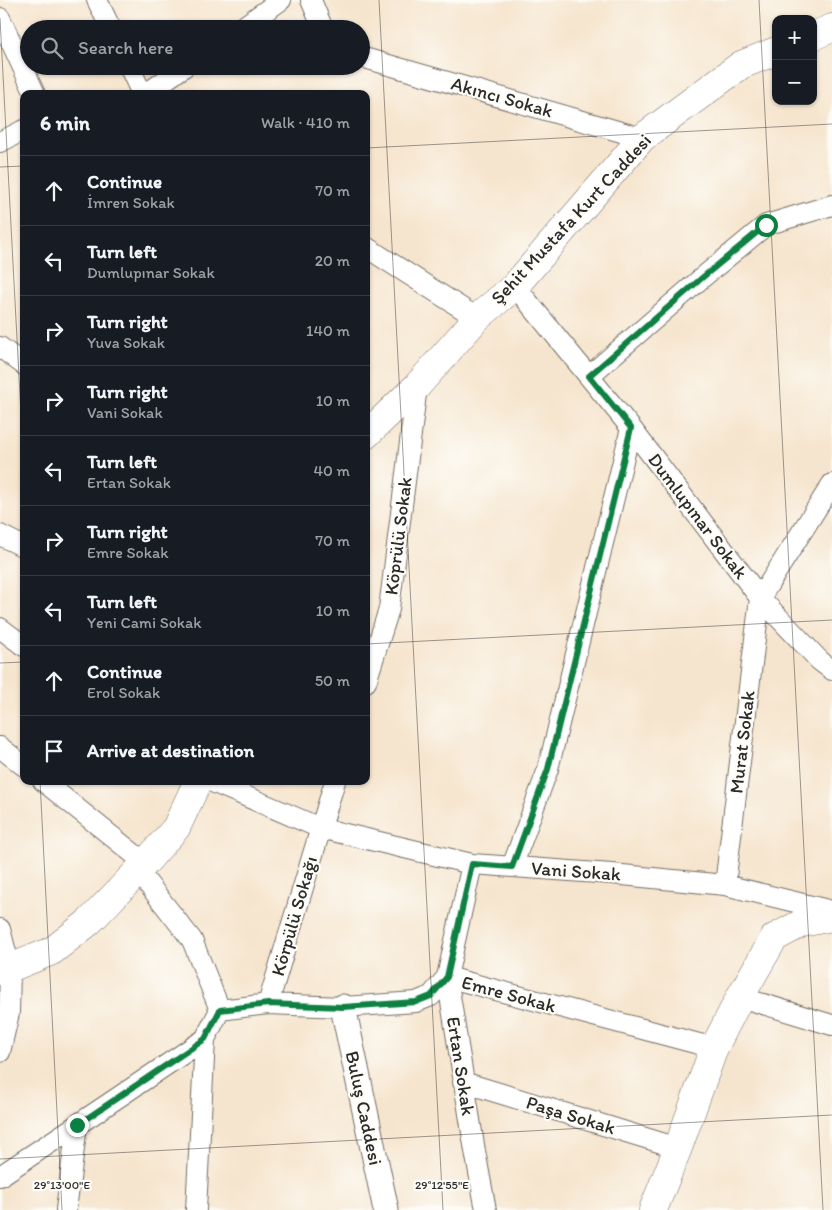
<!DOCTYPE html>
<meta charset="utf-8">
<style>
body{margin:0;font-family:Itim,sans-serif;background:#242831;color:#f1f3f6}
.controls{position:absolute;right:15px;top:15px;display:grid;overflow:hidden;border-radius:10px;box-shadow:0 1px 4px #0004}
.controls button{width:45px;height:45px;display:grid;place-items:center;padding:0;border:0;border-bottom:1px solid #363941;background:#171b24;color:#f1f3f6;font:25px sans-serif}
.stop{position:absolute;width:15px;height:15px;margin:-11px;border:4px solid #0b8043;border-radius:50%;background:#fff}
.stop.end{background:#0b8043;border-color:#fff;box-shadow:0 1px 5px #0008}
.list{margin:0;padding:0;list-style:none}
h2{display:flex;justify-content:space-between;align-items:center;height:65px;margin:0;padding:0 20px;font-size:21px}
h2 small{font-size:16px;font-weight:400;color:#9ea1a6}
.list li{display:grid;grid-template-columns:32px 1fr auto;gap:15px;align-items:center;box-sizing:border-box;height:70px;padding:0 20px;border-top:1px solid #363941}
.list b{display:block;font-size:19px;white-space:nowrap}
.list p{margin:0;font-size:16px;white-space:nowrap;color:#9ea1a6}
.list em{font-size:16px;font-style:normal;color:#9ea1a6}
.icon{flex:none;width:28px;height:28px;fill:none;stroke:currentColor;stroke-width:2;stroke-linecap:round;stroke-linejoin:round}
.map{position:relative;flex:none;width:832px;height:1210px;overflow:hidden}
.search{position:absolute;background:#171b24;box-shadow:0 1px 4px #0004;left:20px;top:20px;width:350px;height:55px;display:flex;align-items:center;gap:12px;box-sizing:border-box;padding:0 18px;border-radius:28px;color:#9ea1a6;font-size:19px}
.panel{position:absolute;background:#171b24;box-shadow:0 1px 4px #0004;left:20px;top:90px;width:350px;height:695px;border-radius:10px}
.map>svg:first-child{display:block}
.lines{fill:none;stroke-linecap:round;stroke-linejoin:round}
.minor-casing{stroke:#726c64;stroke-width:22}
.tertiary-casing{stroke:#726c64;stroke-width:27}
.secondary-casing{stroke:#726c64;stroke-width:29}
.minor{stroke:#fff;stroke-width:20}
.tertiary{stroke:#fff;stroke-width:25}
.secondary{stroke:#fff;stroke-width:28}
.route{stroke:#0b8043;stroke-width:6}
.ticks{fill:none;stroke:#2b2b2b;stroke-width:1;stroke-opacity:0.45}
.labels{text-anchor:middle;dominant-baseline:central;stroke-width:4.5;stroke-linejoin:round;paint-order:stroke}
.street-label{font-size:19px;fill:#2b2b2b;stroke:#fdfcf7}
.ticks-label{font-size:12px;text-anchor:middle;fill:#2b2b2b;stroke:#fdfcf7;stroke-width:4.5;stroke-linejoin:round;paint-order:stroke}
</style>
<div class="map">
<svg width="832" height="1210" viewBox="0 0 832 1210">
<rect width="100%" height="100%" fill="#fdfcf7"/>
<filter id="ink" filterUnits="userSpaceOnUse"><feTurbulence type="fractalNoise" baseFrequency=".02" numOctaves="2"/><feDisplacementMap in="SourceGraphic" scale="10" xChannelSelector="R" yChannelSelector="G"/><feConvolveMatrix kernelMatrix="1 2 1 2 8 2 1 2 1" color-interpolation-filters="sRGB"/></filter>
<filter id="wash" filterUnits="userSpaceOnUse"><feTurbulence type="fractalNoise" baseFrequency=".0096" numOctaves="4" result="noise"/><feDisplacementMap in="SourceGraphic" scale="20" xChannelSelector="R" yChannelSelector="G"/><feGaussianBlur stdDeviation="1.12" result="paint"/><feColorMatrix in="noise" values="0 0 0 0 0 0 0 0 0 0 0 0 0 0 0 0 0 1.4 0 .05"/><feComposite in="paint" operator="in"/></filter>
<g filter="url(#wash)">
<rect width="100%" height="100%" fill="#f6e5ce"/>
</g>
<g filter="url(#ink)">
<g class="lines">
<defs>
<path id="minor" d="M 97,0 L 111,29
M 311,0 L 323,29
M 0,18 L 35,94
M 240,29 L 281,0
M 361,57 L 642,138
M 129,66 L 142,94
M 146,94 L 185,66
M 0,142 L 24,130
M 366,247 L 477,318
M 515,286 L 631,428 L 760,598 L 820,661 L 832,670
M 0,347 L 24,365
M 589,376 L 703,277 L 766,225 L 832,205
M 0,535 L 24,547
M 0,628 L 24,646
M 366,682 L 389,609 L 417,386
M 0,747 L 24,766
M 43,781 L 145,863
M 210,781 L 320,828 L 472,864 L 612,874 L 725,885 L 832,911
M 472,864 L 447,977 L 475,1151 L 486,1210
M 512,867 L 548,769 L 631,428
M 138,871 L 192,940 L 220,1010 L 205,1039 L 196,1210
M 725,885 L 760,598 L 832,484
M 0,929 L 10,968 L 9,1013 L 0,1052
M 740,997 L 832,1025
M 268,1004 L 335,781
M 220,1010 L 268,1004 L 343,1007 L 416,1002 L 431,996 L 447,977 L 714,1048
M 463,1082 L 678,1148
M 0,1176 L 77,1125
M 66,1210 L 77,1125 L 205,1039"/>
<path id="tertiary" d="M 343,1007 L 386,1210"/>
<path id="secondary" d="M 813,36 L 832,28
M 366,435 L 417,386 L 477,318 L 515,286 L 642,138 L 741,65 L 776,51
M 0,971 L 10,968 L 52,951 L 89,922 L 138,871 L 176,828 L 198,781
M 653,1210 L 678,1148 L 714,1048 L 740,997 L 774,938 L 802,923 L 832,917"/>
</defs>
<use href="#minor" class="minor-casing"/>
<use href="#tertiary" class="tertiary-casing"/>
<use href="#secondary" class="secondary-casing"/>
<use href="#minor" class="minor"/>
<use href="#tertiary" class="tertiary"/>
<use href="#secondary" class="secondary"/>
</g>
</g>
<g class="lines" filter="url(#ink)">
<path class="route" d="M 77,1125 L 205,1039 L 220,1010 L 268,1004 L 343,1007 L 416,1002 L 431,996 L 447,977 L 472,864 L 512,867 L 548,769 L 631,428 L 589,376 L 703,277 L 766,225"/>
</g>
<path class="ticks" d="M 379,0 L 443,1210M 759,0 L 823,1210M 0,18 L 24,471M 366,148 L 832,124M 0,167 L 24,166M 366,644 L 832,620M 0,663 L 24,662M 40,781 L 62,1210M 0,1159 L 832,1115"/>
<g class="labels">
<g class="street-label">
<text transform="translate(502 97) rotate(16)">Akıncı Sokak</text>
<text transform="translate(571 219) rotate(-47)">Şehit Mustafa Kurt Caddesi</text>
<text transform="translate(698 516) rotate(53)">Dumlupınar Sokak</text>
<text transform="translate(398 536) rotate(-83)">Köprülü Sokak</text>
<text transform="translate(742 742) rotate(-83)">Murat Sokak</text>
<text transform="translate(576 871) rotate(4)">Vani Sokak</text>
<text transform="translate(294 916) rotate(-74)">Körpülü Sokağı</text>
<text transform="translate(509 994) rotate(15)">Emre Sokak</text>
<text transform="translate(461 1066) rotate(81)">Ertan Sokak</text>
<text transform="translate(364 1108) rotate(78)">Buluş Caddesi</text>
<text transform="translate(571 1115) rotate(17)">Paşa Sokak</text>
</g>
</g>
<g class="ticks-label">
<text x="62" y="1189">29°13'00"E</text>
<text x="442" y="1189">29°12'55"E</text>
</g>
</svg>
<div class="controls">
<button>+</button>
<button>−</button>
</div>
<div class="stop" style="left:766px;top:225px"></div>
<div class="stop end" style="left:77px;top:1125px"></div>
<div class="search"><svg class="icon" aria-label="search" viewBox="0 0 24 24"><circle cx="10" cy="10" r="6"/><path d="M15 15l6 6"/></svg>Search here</div>
<section class="panel">
<h2>6 min<small>Walk · 410 m</small></h2>
<ul class="list">
<li><svg class="icon" aria-label="ahead" viewBox="0 0 24 24"><path d="M12 20V5M6 11l6-6 6 6"/></svg><div><b>Continue</b><p>İmren Sokak</p></div><em>70 m</em></li>
<li><svg class="icon" aria-label="left" viewBox="0 0 24 24"><path d="M17 20v-9H6M10 6l-5 5 5 5"/></svg><div><b>Turn left</b><p>Dumlupınar Sokak</p></div><em>20 m</em></li>
<li><svg class="icon" aria-label="right" viewBox="0 0 24 24"><path d="M7 20v-9h11M14 6l5 5-5 5"/></svg><div><b>Turn right</b><p>Yuva Sokak</p></div><em>140 m</em></li>
<li><svg class="icon" aria-label="right" viewBox="0 0 24 24"><path d="M7 20v-9h11M14 6l5 5-5 5"/></svg><div><b>Turn right</b><p>Vani Sokak</p></div><em>10 m</em></li>
<li><svg class="icon" aria-label="left" viewBox="0 0 24 24"><path d="M17 20v-9H6M10 6l-5 5 5 5"/></svg><div><b>Turn left</b><p>Ertan Sokak</p></div><em>40 m</em></li>
<li><svg class="icon" aria-label="right" viewBox="0 0 24 24"><path d="M7 20v-9h11M14 6l5 5-5 5"/></svg><div><b>Turn right</b><p>Emre Sokak</p></div><em>70 m</em></li>
<li><svg class="icon" aria-label="left" viewBox="0 0 24 24"><path d="M17 20v-9H6M10 6l-5 5 5 5"/></svg><div><b>Turn left</b><p>Yeni Cami Sokak</p></div><em>10 m</em></li>
<li><svg class="icon" aria-label="ahead" viewBox="0 0 24 24"><path d="M12 20V5M6 11l6-6 6 6"/></svg><div><b>Continue</b><p>Erol Sokak</p></div><em>50 m</em></li>
<li><svg class="icon" aria-label="arrive" viewBox="0 0 24 24"><path d="M6 21V4h12l-3 4 3 4H6"/></svg><div><b>Arrive at destination</b></div></li>
</ul>
</section>
</div>
